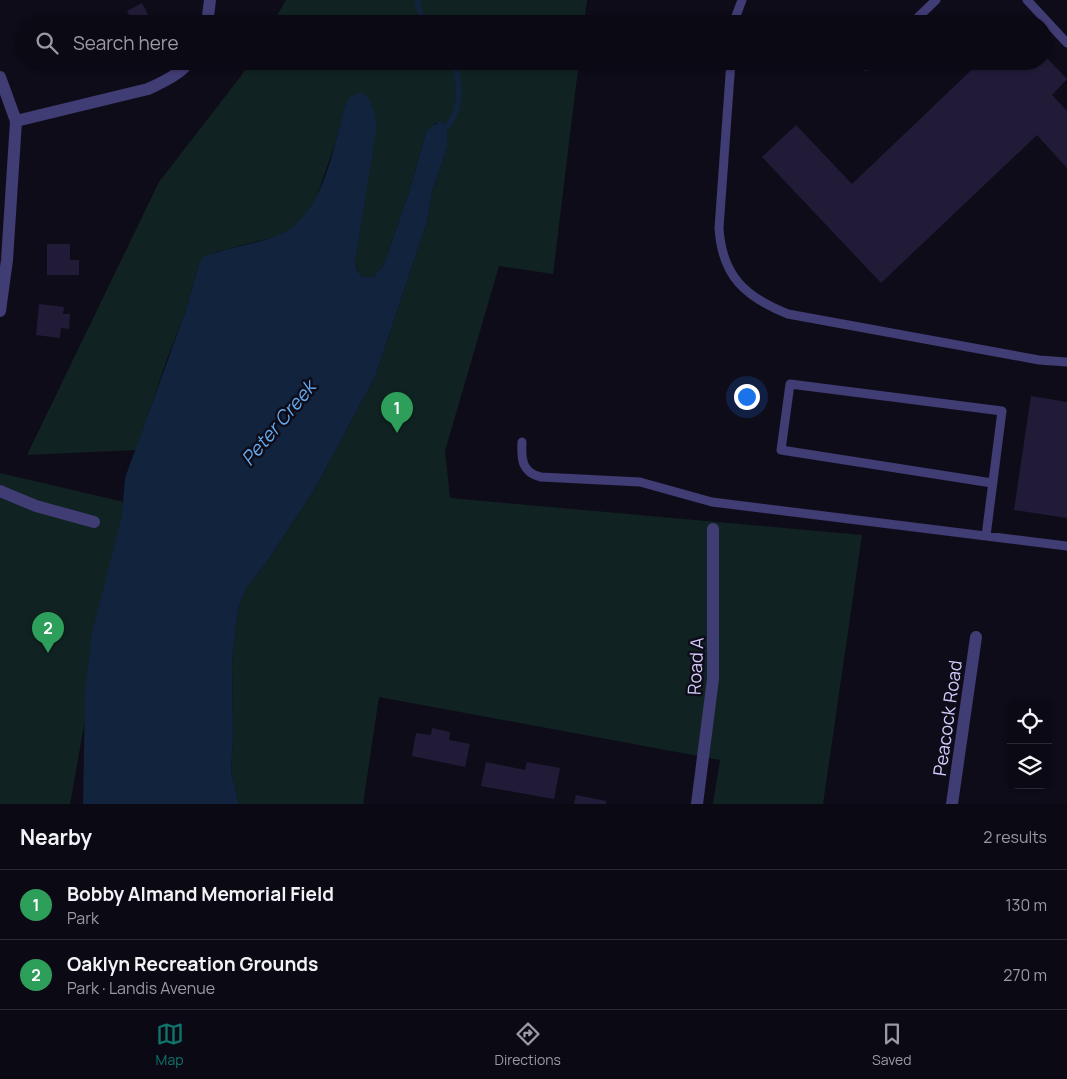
<!DOCTYPE html>
<meta charset="utf-8">
<style>
body{margin:0;font-family:Manrope,sans-serif;background:#14121d;color:#f1f3f6}
.controls{position:absolute;right:15px;bottom:15px;display:grid;overflow:hidden;border-radius:10px;box-shadow:0 1px 4px #0004}
.controls button{width:45px;height:45px;display:grid;place-items:center;padding:0;border:0;border-bottom:1px solid #2b2a34;background:#0b0914;color:#f1f3f6;font:25px sans-serif}
.you{position:absolute;left:746px;top:396px;width:18px;height:18px;margin:-12px;border:4px solid #fff;border-radius:50%;background:#1a73e8;box-shadow:0 0 0 8px #1a73e833}
.badge{display:grid;place-items:center;width:32px;height:32px;border-radius:50%;background:#0f766e;color:#fff;font-size:16px;font-weight:700}
.pin{position:absolute;translate:-50% -41px;filter:drop-shadow(0 1px 2px #0008)}
.pin::after{content:'';position:absolute;top:26px;width:18px;height:15px;background:inherit;clip-path:polygon(0 0,100% 0,50% 100%)}
.list{margin:0;padding:0;list-style:none}
h2{display:flex;justify-content:space-between;align-items:center;height:65px;margin:0;padding:0 20px;font-size:21px}
h2 small{font-size:16px;font-weight:400;color:#9a9aa0}
.list li{display:grid;grid-template-columns:32px 1fr auto;gap:15px;align-items:center;box-sizing:border-box;height:70px;padding:0 20px;border-top:1px solid #2b2a34}
.list b{display:block;font-size:19px;white-space:nowrap}
.list p{margin:0;font-size:16px;white-space:nowrap;color:#9a9aa0}
.list em{font-size:16px;font-style:normal;color:#9a9aa0}
.icon{flex:none;width:28px;height:28px;fill:none;stroke:currentColor;stroke-width:2;stroke-linecap:round;stroke-linejoin:round}
.map{position:relative;flex:none;width:1067px;height:804px;overflow:hidden}
.search{position:absolute;background:#0b0914;box-shadow:0 1px 4px #0004;left:15px;right:15px;top:15px;height:55px;display:flex;align-items:center;gap:12px;box-sizing:border-box;padding:0 18px;border-radius:28px;color:#9a9aa0;font-size:19px}
.sheet{height:205px;background:#0b0914}
nav{display:flex;justify-content:space-around;align-items:center;box-sizing:border-box;height:70px;border-top:1px solid #2b2a34;background:#0b0914;font-size:14px;color:#9a9aa0}
nav a{display:grid;justify-items:center;gap:2px}
nav .on{color:#0f766e}
.map>svg:first-child{display:block}
.green{fill:#102322}
.water{fill:#12233d}
.lines{fill:none;stroke-linecap:round;stroke-linejoin:round}
.stream{stroke:#12233d;stroke-width:5.5}
.building{fill:#211b38}
.lane{stroke:#403c74;stroke-width:9}
.street{stroke:#403c74;stroke-width:12}
.labels{text-anchor:middle;dominant-baseline:central;stroke-width:5;stroke-linejoin:round;paint-order:stroke}
.street-label{font-size:18px;fill:#d1cbf9;stroke:#0f0c1a}
.water-label{font-size:19px;font-style:italic;fill:#64abee;stroke:#0f0c1a}
</style>
<div class="map">
<svg width="1067" height="804" viewBox="0 0 1067 804">
<rect width="100%" height="100%" fill="#0f0c1a"/>
<path class="green" d="M 286,0 L 587,0 L 584,24 L 272,24 Z
M 250,61 L 579,61 L 553,274 L 499,266 L 445,451 L 450,498 L 862,535 L 823,804 L 713,804 L 720,760 L 379,697 L 363,804 L 239,804 L 231,772 L 233,738 L 232,661 L 238,609 L 246,588 L 266,563 L 313,492 L 375,377 L 427,222 L 432,192 L 447,148 L 447,129 L 443,123 L 435,123 L 426,132 L 410,189 L 384,264 L 373,277 L 367,279 L 359,274 L 355,263 L 361,224 L 346,103 L 335,144 L 315,201 L 305,217 L 297,226 L 278,236 L 216,252 L 199,264 L 186,310 L 166,362 L 136,450 L 27,455 L 159,182 L 241,76 Z
M 0,473 L 124,502 L 70,804 L 0,804 Z"/>
<path class="water" d="M 360,92 C 372,97 374,112 377,124 L 355,263 C 358,274 361,280 373,277 L 384,264 L 410,189 L 426,132 L 430,127 L 439,122 L 443,123 L 447,128 L 447,148 L 432,192 L 427,222 L 375,377 L 313,492 L 266,563 L 246,588 L 238,609 L 232,661 L 233,738 L 231,772 L 239,804 L 83,804 L 85,692 L 92,633 L 122,515 L 125,478 L 186,310 L 199,264 L 203,257 C 226,248 252,245 276,236 C 324,219 333,146 346,103 L 350,97 Z"/>
<g class="lines">
<path class="stream" d="M 417,0 L 423,24
M 440,132 C 443,129 446,127 449,124 C 462,107 461,79 452,61"/>
</g>
<path class="building" d="M 142,3 L 153,24 L 125,24 L 132,20 L 127,11 Z
M 74,17 L 87,24 L 71,24 Z
M 1043,54 L 1067,79 L 1052,95 L 1067,111 L 1067,168 L 1037,135 L 881,283 L 762,157 L 796,125 L 852,184 L 981,61 L 1043,61 Z
M 47,244 L 70,244 L 70,260 L 79,260 L 79,275 L 47,275 Z
M 39,304 L 64,307 L 63,314 L 70,314 L 69,329 L 61,328 L 60,338 L 36,335 Z
M 1031,396 L 1067,402 L 1067,518 L 1014,510 Z
M 432,728 L 450,732 L 449,740 L 470,744 L 465,767 L 412,756 L 416,733 L 431,735 Z
M 486,762 L 525,770 L 527,762 L 560,768 L 554,799 L 481,786 Z
M 576,795 L 606,801 L 606,804 L 574,804 Z"/>
<g class="lines">
<path class="lane" d="M 1027,0 L 1067,43
M 733,24 L 742,0
M 911,24 L 936,0
M 731,61 L 719,228 C 722,276 745,297 788,314 L 1039,360 L 1067,362
M 866,66 L 870,61
M 522,442 C 521,459 522,473 541,477 L 640,482 L 712,502 L 1067,546
M 986,536 L 1002,411 L 790,384 L 781,450 L 992,483"/>
<path class="street" d="M 207,24 L 210,0
M 0,77 L 16,121 L 7,260 L 0,311
M 16,121 L 148,89 C 163,82 179,75 190,61
M 0,491 L 36,506 L 94,522
M 697,804 L 713,679 L 713,529
M 952,804 L 976,637"/>
</g>
<g class="labels">
<g class="street-label">
<text transform="translate(695 666) rotate(-87)">Road A</text>
<text transform="translate(947 718) rotate(-82)">Peacock Road</text>
</g>
<g class="water-label">
<text transform="translate(278 423) rotate(-50)">Peter Creek</text>
</g>
</g>
</svg>
<div class="controls">
<button><svg class="icon" aria-label="locate" viewBox="0 0 24 24"><circle cx="12" cy="12" r="6"/><path d="M12 2v4M12 18v4M2 12h4M18 12h4"/></svg></button>
<button><svg class="icon" aria-label="layers" viewBox="0 0 24 24"><path d="M12 4l9 5-9 5-9-5zM3 14l9 5 9-5"/></svg></button>
</div>
<div class="you"></div>
<div class="pin badge" style="left:397px;top:433px;background:#2e9e5b">1</div>
<div class="pin badge" style="left:48px;top:653px;background:#2e9e5b">2</div>
<div class="search"><svg class="icon" aria-label="search" viewBox="0 0 24 24"><circle cx="10" cy="10" r="6"/><path d="M15 15l6 6"/></svg>Search here</div>
</div>
<section class="sheet">
<h2>Nearby<small>2 results</small></h2>
<ul class="list">
<li><span class="badge" style="background:#2e9e5b">1</span><div><b>Bobby Almand Memorial Field</b><p>Park</p></div><em>130 m</em></li>
<li><span class="badge" style="background:#2e9e5b">2</span><div><b>Oaklyn Recreation Grounds</b><p>Park · Landis Avenue</p></div><em>270 m</em></li>
</ul>
</section>
<nav>
<a class="on"><svg class="icon" aria-label="map" viewBox="0 0 24 24"><path d="M3 6l6-2 6 2 6-2v14l-6 2-6-2-6 2zM9 4v14M15 6v14"/></svg>Map</a>
<a><svg class="icon" aria-label="directions" viewBox="0 0 24 24"><path d="M12 3l9 9-9 9-9-9zM9 14v-3h6M13 9l2 2-2 2"/></svg>Directions</a>
<a><svg class="icon" aria-label="saved" viewBox="0 0 24 24"><path d="M7 4h10v16l-5-4-5 4z"/></svg>Saved</a>
</nav>
